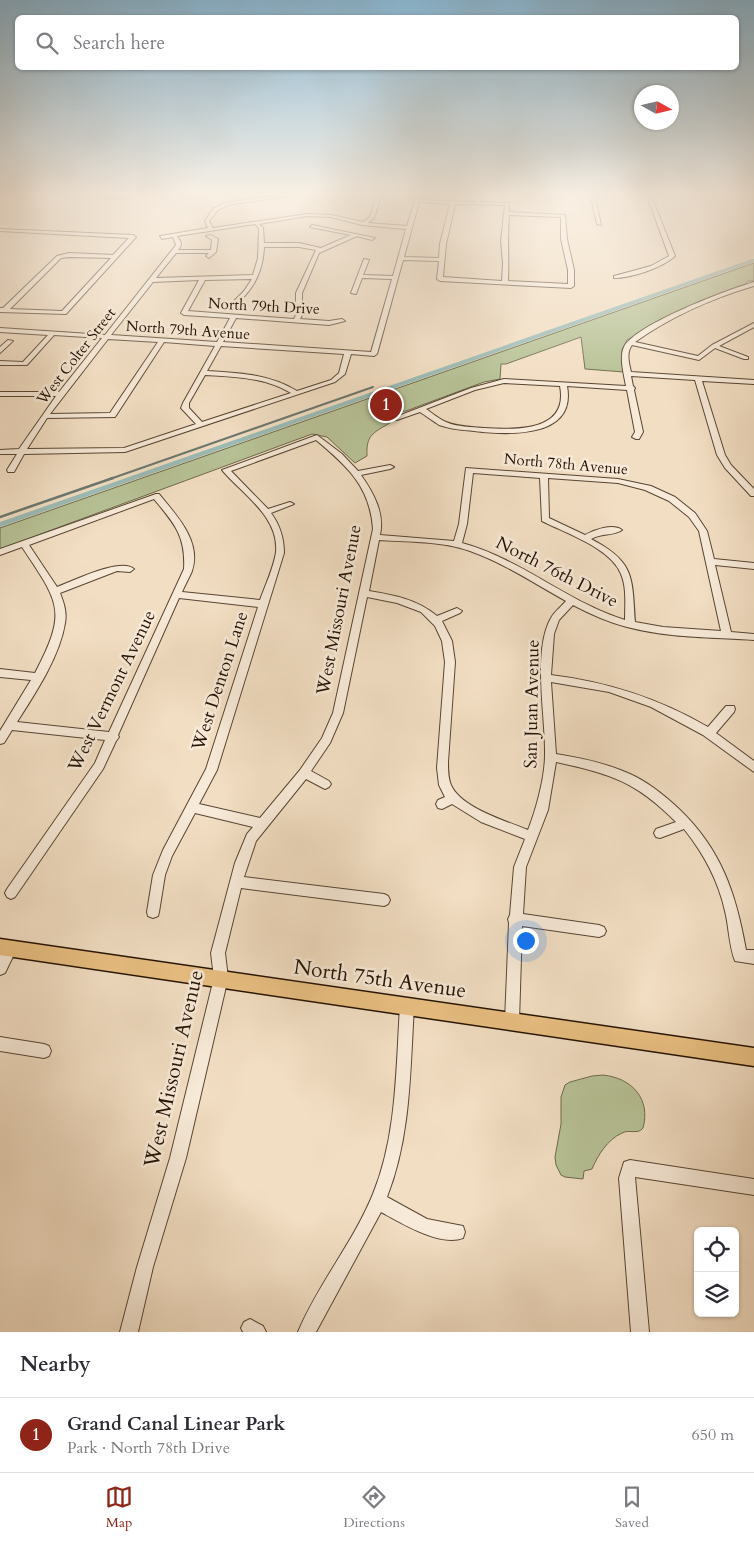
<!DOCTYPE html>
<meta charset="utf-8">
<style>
body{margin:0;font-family:Cardo,serif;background:#f2f2f3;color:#2b2b33}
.controls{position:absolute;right:15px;bottom:15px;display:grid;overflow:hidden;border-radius:8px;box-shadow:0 1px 4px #0004}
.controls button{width:45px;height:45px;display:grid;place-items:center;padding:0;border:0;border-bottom:1px solid #e1e1e2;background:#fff;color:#2b2b33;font:25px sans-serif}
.compass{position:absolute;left:634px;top:85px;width:45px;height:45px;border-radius:50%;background:#fff;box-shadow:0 1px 4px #0004;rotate:98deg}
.you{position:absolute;left:525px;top:940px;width:18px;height:18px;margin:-12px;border:4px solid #fff;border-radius:50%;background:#1a73e8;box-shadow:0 0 0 8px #1a73e833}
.badge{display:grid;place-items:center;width:32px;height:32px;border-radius:50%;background:#8f2418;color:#fff;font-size:16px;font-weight:700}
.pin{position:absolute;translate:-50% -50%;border:2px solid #fff;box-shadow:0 1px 5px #0006}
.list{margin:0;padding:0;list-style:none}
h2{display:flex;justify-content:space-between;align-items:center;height:65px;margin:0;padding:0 20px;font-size:21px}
h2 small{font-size:16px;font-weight:400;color:#7c7c81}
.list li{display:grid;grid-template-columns:32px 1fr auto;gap:15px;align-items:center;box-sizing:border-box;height:75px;padding:0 20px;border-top:1px solid #e1e1e2}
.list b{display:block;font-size:19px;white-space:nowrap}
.list p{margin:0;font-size:16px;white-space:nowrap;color:#7c7c81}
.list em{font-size:16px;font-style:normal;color:#7c7c81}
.icon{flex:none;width:28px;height:28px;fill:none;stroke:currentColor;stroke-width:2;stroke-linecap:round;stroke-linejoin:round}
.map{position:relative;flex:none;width:754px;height:1332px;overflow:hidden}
.search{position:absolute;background:#fff;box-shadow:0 1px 4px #0004;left:15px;right:15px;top:15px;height:55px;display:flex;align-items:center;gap:12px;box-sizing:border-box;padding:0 18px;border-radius:8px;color:#7c7c81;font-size:19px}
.sheet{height:140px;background:#fff}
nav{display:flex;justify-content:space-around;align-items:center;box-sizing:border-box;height:70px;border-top:1px solid #e1e1e2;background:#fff;font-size:14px;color:#7c7c81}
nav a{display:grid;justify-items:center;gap:2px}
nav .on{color:#8f2418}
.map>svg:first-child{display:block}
.green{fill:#b7c296;stroke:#6e6a4d}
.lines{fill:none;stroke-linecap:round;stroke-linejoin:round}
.stream-far2{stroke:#6c786f;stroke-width:1}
.stream-far1{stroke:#6c786f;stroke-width:2}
.stream{stroke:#6c786f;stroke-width:2.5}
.canal{fill:#9bbcb7;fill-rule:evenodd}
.minor-casing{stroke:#584534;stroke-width:2}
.major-casing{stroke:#251204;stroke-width:3}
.minor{fill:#f7ead8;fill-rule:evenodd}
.major{fill:#e9bf82;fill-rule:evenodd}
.labels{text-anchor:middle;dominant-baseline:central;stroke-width:5;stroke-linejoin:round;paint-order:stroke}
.far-street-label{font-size:15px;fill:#251204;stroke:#f7ead8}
.street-label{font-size:18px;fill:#251204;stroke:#f7ead8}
.near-street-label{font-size:21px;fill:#251204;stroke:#f7ead8}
</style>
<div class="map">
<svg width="754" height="1332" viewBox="0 0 754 1332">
<rect width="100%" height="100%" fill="#f2dec3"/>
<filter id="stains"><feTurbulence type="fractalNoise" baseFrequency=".004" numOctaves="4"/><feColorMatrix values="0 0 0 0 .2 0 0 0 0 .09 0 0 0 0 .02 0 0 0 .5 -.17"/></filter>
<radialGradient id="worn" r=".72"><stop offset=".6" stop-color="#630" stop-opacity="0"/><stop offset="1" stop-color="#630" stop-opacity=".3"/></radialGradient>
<path class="green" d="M 754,263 L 754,281 L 748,281 L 744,285 L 675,314 L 627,340 L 622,350 L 624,372 L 585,369 L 581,337 L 506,364 L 501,364 L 500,379 L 484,382 L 406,411 L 390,413 L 386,417 L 390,423 C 372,433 366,436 367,456 L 355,463 L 327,437 L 312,434 L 0,549 L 0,528 Z
M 603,1075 C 632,1078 651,1099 643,1128 C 638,1135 629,1129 622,1133 C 607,1140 598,1155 592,1169 L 584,1171 L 583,1179 L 565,1177 L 561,1175 L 556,1165 L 555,1157 L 561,1124 L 561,1097 L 565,1085 L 570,1082 L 592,1076 Z"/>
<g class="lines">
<path class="stream-far2" d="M 421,197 L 436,195"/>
<path class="stream-far1" d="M 110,479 L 373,387"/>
<path class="stream" d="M 0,517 L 113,478"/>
<path class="canal" d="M 752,259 L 754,259 L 754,262 L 0,527 L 0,522 Z"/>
<defs>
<path id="minor" d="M 23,193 L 123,197 L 126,193 L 131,193 L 124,199 Z
M 295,193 L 308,193 L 227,205 L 217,211 L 209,221 L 213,228 L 307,214 L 331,215 L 363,222 L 370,217 L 378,193 L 382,193 L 374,218 L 368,223 L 407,226 L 417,193 L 421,193 L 419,200 L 477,202 L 478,193 L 482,193 L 481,202 L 509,203 L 509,212 L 565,215 L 567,239 L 574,270 L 574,286 L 571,288 L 440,281 L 437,279 L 439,261 L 403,260 L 377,354 L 374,356 L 351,354 L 345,374 L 335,382 L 125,452 L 24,454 L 14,472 L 8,472 L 7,470 L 17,454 L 0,454 L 0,450 L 19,449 L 56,396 L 0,396 L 0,392 L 59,392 L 102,338 L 54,335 L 27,365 L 0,365 L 0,361 L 23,362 L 48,335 L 0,332 L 0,328 L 105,335 L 176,245 L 173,237 L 162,239 L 160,236 L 208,228 L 205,221 L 213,209 L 224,203 ZM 419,202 L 450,204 L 440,244 L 439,258 L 404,257 ZM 455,204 L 505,205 L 501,241 L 503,263 L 502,281 L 443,277 L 446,244 ZM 509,215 L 561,217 L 561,239 L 568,270 L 568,284 L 508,281 C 509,259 507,237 509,215 ZM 307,216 L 331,217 L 362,225 L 406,229 L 393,276 L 363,275 L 369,260 L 364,259 L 351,293 L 356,294 L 362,278 L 392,279 L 371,352 L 223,342 L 236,318 L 329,325 L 345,321 L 342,319 L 329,321 L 300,319 L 302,315 L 302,293 L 319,253 L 357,236 L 372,240 L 375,238 L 312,225 L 310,227 L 351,235 L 321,248 L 299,243 L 264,243 L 263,228 L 259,224 ZM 255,224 L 259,228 L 258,258 L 253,275 L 156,278 L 176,253 L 209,253 L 206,256 L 209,258 L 216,252 L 218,239 L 211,235 L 206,236 L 212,240 L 211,250 L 178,250 C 183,244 181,242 177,236 ZM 264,247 L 299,247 L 316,250 L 296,293 L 296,315 L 294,319 L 188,311 L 205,280 L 252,279 L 244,291 L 235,300 L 240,301 C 256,285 263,269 264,247 ZM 199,280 L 181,313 L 184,315 L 230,318 L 217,342 L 111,335 L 153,282 ZM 108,339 L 158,342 L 110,413 L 50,414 ZM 164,342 L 215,346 L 183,403 L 181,408 L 196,424 L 124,448 L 27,449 L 47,418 L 115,417 ZM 221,346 L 344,354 L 339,373 L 331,380 L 297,391 C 269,374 239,373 207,371 ZM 205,375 C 235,377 264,377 291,393 L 202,422 L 189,408 L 189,403 Z
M 590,193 L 594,193 L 601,225 L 597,224 Z
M 646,193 L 650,193 L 675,256 C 662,268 631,278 614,278 L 614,276 L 651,266 L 669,256 Z
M 0,229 L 133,235 L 136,237 L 66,314 L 0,312 L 0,308 L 3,308 L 57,256 L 69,253 L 113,255 L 129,238 L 0,231 ZM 69,257 L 111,258 L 62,311 L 10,309 L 61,258 Z
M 754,282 L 754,286 C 713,298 670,317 635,342 L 698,356 L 712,345 L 754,323 L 754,327 L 719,346 L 748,357 L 748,359 L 744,359 L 715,348 L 699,360 L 632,345 C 626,353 629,363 631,372 L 754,380 L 754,384 L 702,381 L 725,455 L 731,465 L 754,489 L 754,496 L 751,496 L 725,468 L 717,455 L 695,380 L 631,376 L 633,386 L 635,388 L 634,390 L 643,432 L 639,439 L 636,439 L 632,437 L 635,432 L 627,390 L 567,386 C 577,439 507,435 474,431 C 463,430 450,429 439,425 C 433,421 426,416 420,412 L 397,420 L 393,418 L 471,388 L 504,379 L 626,386 C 624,375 619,357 624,347 C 636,324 727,290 754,282 ZM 504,383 L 560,386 C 569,432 516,430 484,428 C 472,427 457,427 446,422 C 439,419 432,413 426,409 L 475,390 Z
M 8,340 L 13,341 L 0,353 L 0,347 Z
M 317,435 L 342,454 L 358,471 L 390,465 L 394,467 L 390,469 L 361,475 C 373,492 385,513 380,535 L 454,541 L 459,524 L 466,468 L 618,479 L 651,486 L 675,497 L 695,513 L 707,531 L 714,559 L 754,563 L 754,569 L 715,565 L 731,632 L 754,634 L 754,640 C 712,637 668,638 627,627 C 608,622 590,614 573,605 L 559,620 L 554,634 L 551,675 C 608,682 658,698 708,727 L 726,706 L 734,706 L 735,709 L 734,712 L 716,733 L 754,761 L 754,772 L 703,735 L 651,707 L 609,692 L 551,682 L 556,754 C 581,758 606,763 630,774 C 648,782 664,795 679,809 C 721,849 736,893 746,950 L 754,950 L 754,964 L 735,961 C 729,946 729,927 725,911 C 718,880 704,854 684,829 L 660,838 L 656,837 L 654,833 L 656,829 L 676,822 C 635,781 611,774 556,762 L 548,810 L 526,867 L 523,914 L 599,925 L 604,927 L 606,931 L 604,935 L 599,937 L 522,926 L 519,1021 L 517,1026 L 512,1028 L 507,1026 L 505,1021 L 509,923 L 508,919 L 510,915 L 514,867 L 525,839 L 481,822 L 452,804 L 442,809 L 438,808 L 436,804 L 438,800 L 445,797 L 439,785 L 437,768 L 445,662 L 442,641 L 435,626 L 421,612 L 397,603 L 367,597 L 343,713 L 330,743 L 311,771 L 329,781 L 331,784 L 329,787 L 325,789 L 306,779 L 256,841 L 244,877 L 384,894 L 388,896 L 390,900 L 388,904 L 384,906 L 241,888 L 225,953 L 228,978 L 186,1158 L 153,1267 L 138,1332 L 120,1332 L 137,1267 L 170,1158 L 214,978 L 211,953 L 235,863 L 247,834 L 253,827 L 195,813 L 172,856 L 165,875 L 159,912 L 158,916 L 153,918 L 148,916 L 147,912 L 153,875 L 163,850 L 206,769 L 258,607 L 179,598 L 118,735 L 119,737 L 116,741 L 103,769 L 15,897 L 11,899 L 7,897 L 5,893 L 7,889 L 95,763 L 105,740 L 12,730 L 4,743 L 0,744 L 0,731 L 31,680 L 0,677 L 0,669 L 35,673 C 68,610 59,603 22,547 L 0,555 L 0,549 L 156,494 L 159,494 C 176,515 202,541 192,571 C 189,578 185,585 182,592 L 260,600 C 265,586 274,567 276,552 C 279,516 242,494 222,470 ZM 316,440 C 347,466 370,486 373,529 L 333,713 L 322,738 L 300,770 L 260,818 L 199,804 L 217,770 L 284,553 C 284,538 280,525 271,513 L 294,504 L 290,502 L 268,509 L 231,471 ZM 473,473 L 540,478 L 542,521 C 565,533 611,548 621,574 C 627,588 625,605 625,620 C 567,602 521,559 462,543 L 467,524 ZM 548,478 L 618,483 L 645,490 L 669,501 L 689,517 L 699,531 L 721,631 L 663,627 L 635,622 C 632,577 635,562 591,539 C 601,533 614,536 622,530 C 613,523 594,530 585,535 L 549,518 ZM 154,499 C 174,523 186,536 184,569 L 109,732 L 17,722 C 35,694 60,656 65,623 C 67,612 64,603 60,593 L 117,571 L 130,572 L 134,569 C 121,557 73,581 57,587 L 29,545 ZM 379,540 C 409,542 442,541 470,551 C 504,563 535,584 566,601 C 561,607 554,612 551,618 C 532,651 546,718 545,755 C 545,777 536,810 528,830 C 506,821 461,808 451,785 C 448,778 448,769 448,762 L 455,662 L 452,641 L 442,621 L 460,613 L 462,611 L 457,608 L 437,616 C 417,599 393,595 369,591 Z
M 10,941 L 15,943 L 17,948 L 5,973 L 0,975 L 0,954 L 5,943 Z
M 407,999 L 412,1001 L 414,1006 C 410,1071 411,1136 387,1197 L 427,1219 L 463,1226 L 465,1232 L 463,1238 C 440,1247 401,1223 381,1212 L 316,1332 L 298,1332 C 318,1284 353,1243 373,1194 C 397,1135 396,1069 400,1006 L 402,1001 Z
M 0,1037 L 44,1044 L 49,1046 L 51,1051 L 49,1056 L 44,1058 L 0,1051 Z
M 630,1160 L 754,1179 L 754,1195 L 635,1177 L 649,1332 L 631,1332 L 619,1178 L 624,1162 Z
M 250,1319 L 263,1326 L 266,1332 L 243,1332 L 241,1328 L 244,1322 Z"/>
<path id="major" d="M 0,939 L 754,1048 L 754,1066 L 0,955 Z"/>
</defs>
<use href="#minor" class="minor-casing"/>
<use href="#major" class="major-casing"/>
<use href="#minor" class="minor"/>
<use href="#major" class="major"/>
</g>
<linearGradient id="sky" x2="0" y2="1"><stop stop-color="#89b7d4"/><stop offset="0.51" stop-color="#f9f0e4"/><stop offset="1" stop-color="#f9f0e4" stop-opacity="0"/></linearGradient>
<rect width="754" height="380" fill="url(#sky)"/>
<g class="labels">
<g class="far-street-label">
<text transform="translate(264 306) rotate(3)">North 79th Drive</text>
<text transform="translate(188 330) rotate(4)">North 79th Avenue</text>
<text transform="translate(76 356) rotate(-52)">West Colter Street</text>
<text transform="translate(566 464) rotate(5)">North 78th Avenue</text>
</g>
<g class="street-label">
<text transform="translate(557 572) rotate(27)">North 76th Drive</text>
<text transform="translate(339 610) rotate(-79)">West Missouri Avenue</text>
<text transform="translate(220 681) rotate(-72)">West Denton Lane</text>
<text transform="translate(112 691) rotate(-64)">West Vermont Avenue</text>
<text transform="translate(532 704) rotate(-89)">San Juan Avenue</text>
</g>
<g class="near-street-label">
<text transform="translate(380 979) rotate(8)">North 75th Avenue</text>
<text transform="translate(174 1069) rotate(-77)">West Missouri Avenue</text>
</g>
</g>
<rect width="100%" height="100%" filter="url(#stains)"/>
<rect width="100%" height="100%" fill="url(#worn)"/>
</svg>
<div class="controls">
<button><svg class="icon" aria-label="locate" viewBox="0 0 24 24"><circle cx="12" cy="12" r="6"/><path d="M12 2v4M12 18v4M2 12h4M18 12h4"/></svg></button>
<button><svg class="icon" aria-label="layers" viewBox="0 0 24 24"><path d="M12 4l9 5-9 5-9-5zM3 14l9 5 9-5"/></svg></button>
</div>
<svg class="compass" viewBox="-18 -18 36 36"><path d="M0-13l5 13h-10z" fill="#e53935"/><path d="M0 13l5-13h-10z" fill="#7c7c81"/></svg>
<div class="you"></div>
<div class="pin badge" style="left:386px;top:405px">1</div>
<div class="search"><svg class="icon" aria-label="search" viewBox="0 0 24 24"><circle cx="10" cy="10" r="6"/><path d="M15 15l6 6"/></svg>Search here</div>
</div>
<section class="sheet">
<h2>Nearby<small></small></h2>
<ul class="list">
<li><span class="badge">1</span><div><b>Grand Canal Linear Park</b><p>Park · North 78th Drive</p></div><em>650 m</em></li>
</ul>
</section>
<nav>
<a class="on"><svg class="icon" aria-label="map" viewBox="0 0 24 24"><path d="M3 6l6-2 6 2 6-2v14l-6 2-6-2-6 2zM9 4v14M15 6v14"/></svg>Map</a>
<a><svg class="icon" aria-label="directions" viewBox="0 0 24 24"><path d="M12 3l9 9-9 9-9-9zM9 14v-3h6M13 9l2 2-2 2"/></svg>Directions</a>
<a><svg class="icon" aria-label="saved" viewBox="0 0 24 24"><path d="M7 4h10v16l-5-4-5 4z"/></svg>Saved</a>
</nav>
